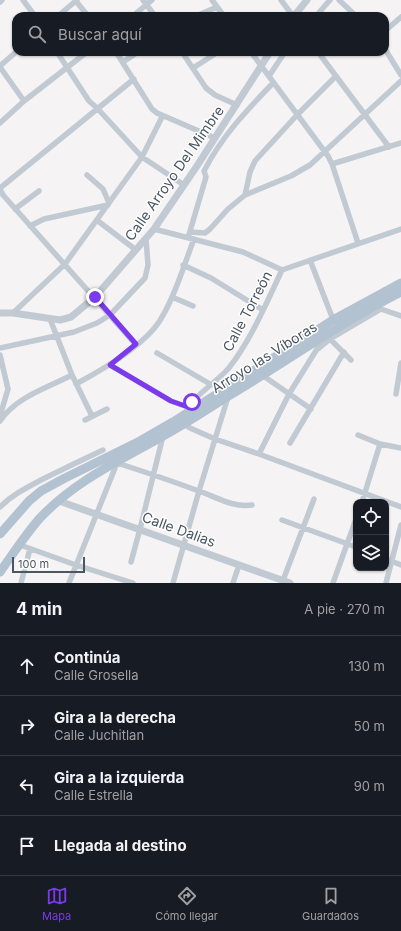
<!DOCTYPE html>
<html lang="es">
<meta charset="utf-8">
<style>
body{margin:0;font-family:Inter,sans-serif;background:#242831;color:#f1f3f6}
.controls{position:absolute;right:12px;bottom:12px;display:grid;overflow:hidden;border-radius:8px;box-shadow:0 1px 3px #0004}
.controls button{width:36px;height:36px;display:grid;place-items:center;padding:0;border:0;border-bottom:1px solid #363941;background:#171b24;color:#f1f3f6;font:20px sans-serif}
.scale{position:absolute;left:12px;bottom:10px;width:73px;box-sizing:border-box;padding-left:4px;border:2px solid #4a5661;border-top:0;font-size:11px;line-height:14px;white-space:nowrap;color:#4a5661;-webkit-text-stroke:3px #fff;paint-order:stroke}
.stop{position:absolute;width:12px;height:12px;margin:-9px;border:3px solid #7c3aed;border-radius:50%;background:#fff}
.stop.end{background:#7c3aed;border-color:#fff;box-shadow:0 1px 4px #0008}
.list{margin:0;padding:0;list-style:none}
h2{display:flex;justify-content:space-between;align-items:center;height:52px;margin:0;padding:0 16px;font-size:17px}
h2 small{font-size:13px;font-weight:400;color:#9ea1a6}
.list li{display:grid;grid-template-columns:26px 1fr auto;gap:12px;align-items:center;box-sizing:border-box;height:60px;padding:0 16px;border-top:1px solid #363941}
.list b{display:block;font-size:15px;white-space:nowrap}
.list p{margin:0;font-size:13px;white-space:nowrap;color:#9ea1a6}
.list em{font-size:13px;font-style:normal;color:#9ea1a6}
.icon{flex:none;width:22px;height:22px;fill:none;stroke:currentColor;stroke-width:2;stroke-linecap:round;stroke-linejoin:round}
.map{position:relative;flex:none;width:401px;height:583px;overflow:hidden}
.search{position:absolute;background:#171b24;box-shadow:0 1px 3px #0004;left:12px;right:12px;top:12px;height:44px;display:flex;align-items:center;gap:10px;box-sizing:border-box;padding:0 14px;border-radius:12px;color:#9ea1a6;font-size:15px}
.sheet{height:292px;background:#171b24}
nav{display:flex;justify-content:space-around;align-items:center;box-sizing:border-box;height:56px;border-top:1px solid #363941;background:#171b24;font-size:11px;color:#9ea1a6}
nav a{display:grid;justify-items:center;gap:2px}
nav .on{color:#7c3aed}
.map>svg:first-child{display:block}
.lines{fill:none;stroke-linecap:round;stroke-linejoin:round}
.minor{stroke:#c1cad2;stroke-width:5.5}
.tertiary{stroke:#c1cad2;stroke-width:7}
.primary{stroke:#b3c2d1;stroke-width:9}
.route{stroke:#7c3aed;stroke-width:5}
.labels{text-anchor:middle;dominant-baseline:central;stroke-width:3;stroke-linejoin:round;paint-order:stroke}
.street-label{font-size:14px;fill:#4a5661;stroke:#fff}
</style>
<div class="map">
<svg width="401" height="583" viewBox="0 0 401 583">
<rect width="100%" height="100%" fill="#f5f3f3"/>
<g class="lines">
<path class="minor" d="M 23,0 L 35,16
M 75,0 L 88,16
M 143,0 L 155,16
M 212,0 L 224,16
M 281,0 L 293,16
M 339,0 L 356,16
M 0,2 L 2,0
M 58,16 L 77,0
M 133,16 L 152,0
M 196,16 L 217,7
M 316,16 L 330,0
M 385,31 L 401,17
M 385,49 L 401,75
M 57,52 L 89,101 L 97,108 L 142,157 L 184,185
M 116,52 L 152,109 L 157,113 L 215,138
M 182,52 L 206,88 L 215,95 L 237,105
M 251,52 L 328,156 L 332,164 L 358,243
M 318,52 L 389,147
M 123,62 L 138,52
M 0,66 L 16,52
M 0,67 L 24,101
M 193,68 L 218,52
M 269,76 L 285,52
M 0,123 L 24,101 L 87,52
M 332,164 L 401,143
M 87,175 L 103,189 L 109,203
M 0,188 L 134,79
M 0,189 L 3,195 L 136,345
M 245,195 L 250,172 L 255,161 L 297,115 L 336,76
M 15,209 L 39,191
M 98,221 L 136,250
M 30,226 L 44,219 L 108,205
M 154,229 L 243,252 L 282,270
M 190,232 L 205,233 L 210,229 L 228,209 L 245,195 L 291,176 L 310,165 L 401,81
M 188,238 L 206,177 L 204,171 C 222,136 246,111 273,83
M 310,260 L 334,322
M 183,265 L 211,278 L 263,310
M 172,297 L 193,306
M 378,308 L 401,316
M 13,313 L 65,264 L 142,157 L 162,117
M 50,319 L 72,375 L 92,416
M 330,339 L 351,360
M 0,348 L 74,332 L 97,323 L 110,315 L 145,278 L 148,265 L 146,239
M 318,349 L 330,339 L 381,309
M 157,353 L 210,384
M 0,355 L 8,389 L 0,416
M 110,365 L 171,401 L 188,407
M 262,375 L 311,409
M 76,384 C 102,370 143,346 159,322 C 174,299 184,265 194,239
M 396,394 L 401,363
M 187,413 L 188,407 L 192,402 C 203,390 217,381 228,369 C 250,342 267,302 282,270 L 401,229
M 85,420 L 107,409
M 0,421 C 16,397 47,388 72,375
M 185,421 L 187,426 L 190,428 L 215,439 L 259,454 L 401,507
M 358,435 L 380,444 L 401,448
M 290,443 L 344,352
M 259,454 L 289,394 L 317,349 L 321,338
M 114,462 C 142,471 169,480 196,490 C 215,496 232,508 252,505
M 362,502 L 380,444
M 0,507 C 12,495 26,488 41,480 C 61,470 82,460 103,450
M 282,520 L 356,547
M 20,545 L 76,565 L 133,583
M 386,559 L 401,565
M 131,562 L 140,529 L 163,436
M 21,583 L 30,549
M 69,583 L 117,463
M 173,583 L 199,491 L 228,397
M 233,583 L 239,565
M 282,583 L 314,499
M 333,583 L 356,519
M 386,583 L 401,525"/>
<path class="tertiary" d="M 294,16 L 307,0
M 0,313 L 13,313 L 60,320 L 71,317 L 95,297 L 154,229 L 197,166 L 270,52
M 59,501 L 290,583"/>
<path class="primary" d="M 0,534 L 29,501 L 41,491 L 65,478 L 140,441 L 173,422 L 333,320 L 401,283
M 0,572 C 13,554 25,535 40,518 C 75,481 119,461 163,436 C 185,424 206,410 227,397 C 286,362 340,323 401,292"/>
</g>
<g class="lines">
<path class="route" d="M 95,297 L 136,344 L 110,365 L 171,401 L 188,407 L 192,402"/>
</g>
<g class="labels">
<g class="street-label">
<text transform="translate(174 173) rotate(-55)">Calle Arroyo Del Mimbre</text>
<text transform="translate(247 311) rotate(-62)">Calle Torreón</text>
<text transform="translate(264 357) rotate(-32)">Arroyo las Víboras</text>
<text transform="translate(179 529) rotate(20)">Calle Dalias</text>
</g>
</g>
</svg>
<div class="controls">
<button><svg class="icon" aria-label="locate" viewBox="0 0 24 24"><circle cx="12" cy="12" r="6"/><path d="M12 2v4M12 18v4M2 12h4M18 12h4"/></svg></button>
<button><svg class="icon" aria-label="layers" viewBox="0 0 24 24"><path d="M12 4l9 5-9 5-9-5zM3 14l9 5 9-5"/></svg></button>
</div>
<div class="scale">100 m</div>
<div class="stop" style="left:192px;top:402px"></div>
<div class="stop end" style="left:95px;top:297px"></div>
<div class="search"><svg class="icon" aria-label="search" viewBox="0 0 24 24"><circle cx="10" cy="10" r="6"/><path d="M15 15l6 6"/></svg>Buscar aquí</div>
</div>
<section class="sheet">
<h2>4 min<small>A pie · 270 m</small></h2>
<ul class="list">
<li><svg class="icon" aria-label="ahead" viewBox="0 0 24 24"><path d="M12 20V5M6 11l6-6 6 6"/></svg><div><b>Continúa</b><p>Calle Grosella</p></div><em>130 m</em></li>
<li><svg class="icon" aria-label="right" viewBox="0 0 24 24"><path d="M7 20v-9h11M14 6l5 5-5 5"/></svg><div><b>Gira a la derecha</b><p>Calle Juchitlan</p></div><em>50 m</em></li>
<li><svg class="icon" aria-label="left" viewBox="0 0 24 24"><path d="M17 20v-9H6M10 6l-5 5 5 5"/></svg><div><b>Gira a la izquierda</b><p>Calle Estrella</p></div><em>90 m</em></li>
<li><svg class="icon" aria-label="arrive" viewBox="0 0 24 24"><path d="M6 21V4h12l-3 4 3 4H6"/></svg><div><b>Llegada al destino</b></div></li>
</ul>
</section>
<nav>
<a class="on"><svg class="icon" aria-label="map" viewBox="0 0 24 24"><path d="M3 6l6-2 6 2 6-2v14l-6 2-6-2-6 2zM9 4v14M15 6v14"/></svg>Mapa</a>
<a><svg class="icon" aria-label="directions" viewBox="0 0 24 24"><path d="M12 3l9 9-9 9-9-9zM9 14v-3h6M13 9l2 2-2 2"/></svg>Cómo llegar</a>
<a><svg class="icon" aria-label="saved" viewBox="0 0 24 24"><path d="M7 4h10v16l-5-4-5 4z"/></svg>Guardados</a>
</nav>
